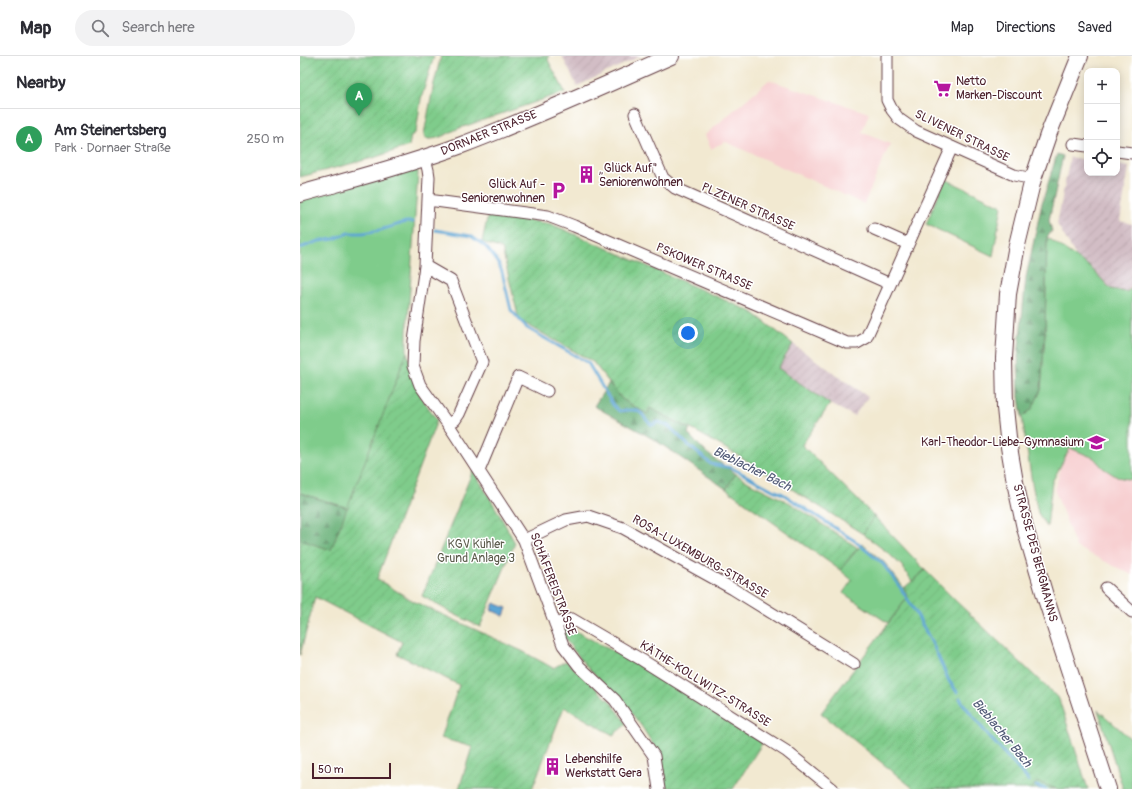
<!DOCTYPE html>
<meta charset="utf-8">
<style>
body{margin:0;font-family:Pangolin,sans-serif;background:#f2f2f3;color:#2b2b33}
.controls{position:absolute;right:12px;top:12px;display:grid;overflow:hidden;border-radius:8px;box-shadow:0 2px 10px #0003}
.controls button{width:36px;height:36px;display:grid;place-items:center;padding:0;border:0;border-bottom:1px solid #e1e1e2;background:#fff;color:#2b2b33;font:20px sans-serif}
.scale{position:absolute;left:12px;bottom:10px;width:79px;box-sizing:border-box;padding-left:4px;border:2px solid #4a1f2b;border-top:0;font-size:11px;line-height:14px;white-space:nowrap;color:#4a1f2b;-webkit-text-stroke:3px #fff;paint-order:stroke}
.you{position:absolute;left:388px;top:277px;width:14px;height:14px;margin:-10px;border:3px solid #fff;border-radius:50%;background:#1a73e8;box-shadow:0 0 0 6px #1a73e833}
.badge{display:grid;place-items:center;width:26px;height:26px;border-radius:50%;background:#b5179e;color:#fff;font-size:13px;font-weight:700}
.pin{position:absolute;translate:-50% -33px;filter:drop-shadow(0 1px 2px #0008)}
.pin::after{content:'';position:absolute;top:21px;width:14px;height:12px;background:inherit;clip-path:polygon(0 0,100% 0,50% 100%)}
.list{margin:0;padding:0;list-style:none}
h2{display:flex;justify-content:space-between;align-items:center;height:52px;margin:0;padding:0 16px;font-size:17px}
h2 small{font-size:13px;font-weight:400;color:#7c7c81}
.list li{display:grid;grid-template-columns:26px 1fr auto;gap:12px;align-items:center;box-sizing:border-box;height:60px;padding:0 16px;border-top:1px solid #e1e1e2}
.list b{display:block;font-size:15px;white-space:nowrap}
.list p{margin:0;font-size:13px;white-space:nowrap;color:#7c7c81}
.list em{font-size:13px;font-style:normal;color:#7c7c81}
.icon{flex:none;width:22px;height:22px;fill:none;stroke:currentColor;stroke-width:2;stroke-linecap:round;stroke-linejoin:round}
.map{position:relative;flex:none;width:832px;height:733px;overflow:hidden}
header{display:flex;align-items:center;gap:24px;box-sizing:border-box;height:56px;padding:0 20px;background:#fff;border-bottom:1px solid #e1e1e2}
header strong{font-size:19px}
nav{display:flex;gap:22px;margin-inline-start:auto;font-size:14px}
.search{width:280px;height:36px;background:#f2f2f3;display:flex;align-items:center;gap:10px;box-sizing:border-box;padding:0 14px;border-radius:22px;color:#7c7c81;font-size:15px}
main{display:flex}
aside{flex:1;background:#fff}
.map>svg:first-child{display:block}
.built{fill:#f7cfd0}
.industrial{fill:url(#industrial-furrows)}
.grass{fill:#7fcc8b;stroke:#64765b}
.forest{fill:url(#forest-firs);stroke:#586851}
.garden{fill:url(#garden-furrows);stroke:#64765b}
.water{fill:#5da5d4;stroke:#546280}
.lines{fill:none;stroke-linecap:round;stroke-linejoin:round}
.stream{stroke:#5da5d4;stroke-width:3}
.street-casing{stroke:#633d44;stroke-width:13}
.secondary-casing{stroke:#633d44;stroke-width:18}
.street{stroke:#fff;stroke-width:11}
.secondary{stroke:#fff;stroke-width:16}
.labels{text-anchor:middle;dominant-baseline:central;stroke-width:3;stroke-linejoin:round;paint-order:stroke}
.poi-label{font-size:12px;fill:#4a1f2b;stroke:#fff;text-anchor:start}
.street-label{font-size:12px;fill:#4a1f2b;stroke:#fff}
.park-label{font-size:12px;fill:#5d5c4d;stroke:#fff}
.water-label{font-size:13px;font-style:italic;fill:#535b77;stroke:#fff}
</style>
<header>
<strong>Map</strong>
<div class="search"><svg class="icon" aria-label="search" viewBox="0 0 24 24"><circle cx="10" cy="10" r="6"/><path d="M15 15l6 6"/></svg>Search here</div>
<nav><a>Map</a><a>Directions</a><a>Saved</a></nav>
</header>
<main>
<aside>
<h2>Nearby<small></small></h2>
<ul class="list">
<li><span class="badge" style="background:#2e9e5b">A</span><div><b>Am Steinertsberg</b><p>Park · Dornaer Straße</p></div><em>250 m</em></li>
</ul>
</aside>
<div class="map">
<svg width="832" height="733" viewBox="0 0 832 733">
<defs>
<pattern id="industrial-furrows" width="10" height="10" patternUnits="userSpaceOnUse"><rect width="10" height="10" fill="#d2bdc5"/><path d="M-1 1l2-2M0 10L10 0M9 11l2-2" fill="none" stroke="#b6a2a9"/></pattern>
<pattern id="forest-firs" width="22" height="20" patternUnits="userSpaceOnUse"><rect width="22" height="20" fill="#67b077"/><path d="M5 1l3.5 6h-7zM16 11l3.5 6h-7z" fill="#578f62"/></pattern>
<pattern id="garden-furrows" width="10" height="10" patternUnits="userSpaceOnUse"><rect width="10" height="10" fill="#7fcc8b"/><path d="M-1 1l2-2M0 10L10 0M9 11l2-2" fill="none" stroke="#6faf78"/></pattern>
</defs>
<rect width="100%" height="100%" fill="#fff"/>
<filter id="ink" filterUnits="userSpaceOnUse"><feTurbulence type="fractalNoise" baseFrequency=".025" numOctaves="2"/><feDisplacementMap in="SourceGraphic" scale="8" xChannelSelector="R" yChannelSelector="G"/><feConvolveMatrix kernelMatrix="1 2 1 2 8 2 1 2 1" color-interpolation-filters="sRGB"/></filter>
<filter id="wash" filterUnits="userSpaceOnUse"><feTurbulence type="fractalNoise" baseFrequency=".012" numOctaves="4" result="noise"/><feDisplacementMap in="SourceGraphic" scale="16" xChannelSelector="R" yChannelSelector="G"/><feGaussianBlur stdDeviation="0.9" result="paint"/><feColorMatrix in="noise" values="0 0 0 0 0 0 0 0 0 0 0 0 0 0 0 0 0 1.4 0 .05"/><feComposite in="paint" operator="in"/></filter>
<g filter="url(#wash)">
<rect width="100%" height="100%" fill="#f2e9d1"/>
<path class="built" d="M 469,24 L 569,57 L 562,76 L 590,88 L 564,148 L 426,86 L 418,89 L 411,93 L 405,79 Z
M 790,211 L 811,233 L 826,236 L 832,228 L 832,519 L 776,491 L 755,435 L 761,410 Z"/>
<path class="industrial" d="M 262,0 L 341,0 L 277,30 Z
M 770,101 L 787,104 L 787,117 L 817,117 L 817,109 L 829,111 L 820,165 L 832,168 L 832,228 L 826,236 L 811,233 L 790,211 L 777,202 L 757,168 Z
M 493,288 L 568,341 L 554,360 L 530,348 L 478,312 Z"/>
<path class="grass" d="M 116,110 L 118,117 L 107,276 L 107,296 L 48,452 L 0,437 L 0,145 Z
M 645,123 L 702,150 L 693,200 L 626,168 Z
M 747,181 L 790,211 L 811,233 L 826,236 L 832,232 L 832,424 L 817,421 L 803,412 L 794,402 L 770,392 L 752,426 L 747,471 L 738,457 L 732,427 L 722,361 L 732,353 L 741,334 L 745,277 Z
M 574,460 L 625,514 L 612,525 L 602,510 L 588,497 L 563,478 Z
M 562,488 L 584,506 L 604,532 L 608,541 L 588,567 L 543,537 L 552,524 L 540,514 Z
M 798,654 L 832,684 L 832,733 L 823,733 Z
M 737,726 L 757,733 L 731,733 Z"/>
<path class="forest" d="M 757,98 L 763,100 L 749,164 L 752,175 L 747,181 L 745,277 L 741,334 L 732,353 L 722,361 L 719,341 L 718,300 L 726,221 L 742,147 Z
M 309,327 L 322,343 L 347,358 L 350,352 L 390,373 L 388,378 L 408,398 L 436,418 L 426,433 L 355,384 L 294,350 Z
M 0,437 L 48,452 L 31,495 L 0,484 Z"/>
<path class="garden" d="M 0,0 L 134,0 L 121,43 L 116,76 L 111,80 L 109,90 L 73,102 L 0,121 Z
M 141,0 L 249,0 L 248,4 L 265,36 L 157,73 C 147,78 138,84 126,83 L 124,78 L 134,27 Z
M 188,158 L 251,168 L 281,181 L 452,256 L 493,288 L 478,312 L 530,348 L 502,389 L 574,460 L 563,478 L 449,406 L 397,376 L 350,352 L 347,358 L 322,343 L 293,306 L 219,264 L 202,193 L 182,186 Z
M 107,296 L 120,339 L 137,364 L 77,523 L 113,545 L 222,595 L 253,612 L 266,605 L 311,646 L 327,668 L 313,679 L 264,651 L 232,733 L 159,733 L 172,691 L 141,682 L 159,629 L 97,598 L 102,586 L 15,541 L 0,599 L 0,484 L 31,494 Z
M 173,414 L 197,454 L 215,487 L 180,571 L 150,556 L 122,540 Z
M 436,418 L 450,427 L 492,448 L 558,492 L 540,514 L 426,433 Z
M 625,514 L 657,546 L 759,643 L 788,733 L 757,733 L 737,726 L 731,733 L 614,733 L 521,657 L 608,541 L 604,532 Z
M 268,571 L 346,613 L 463,686 L 433,733 L 382,733 L 363,731 L 359,698 L 342,671 L 324,647 L 287,611 L 264,582 L 263,574 Z"/>
<path class="water" d="M 194,547 L 207,552 L 204,560 L 191,554 Z"/>
<g class="lines">
<path class="stream" d="M 135,174 L 171,180 L 186,191 L 198,206 L 202,216 L 211,254 L 227,272 L 288,307 L 313,349 L 319,355 C 327,354 337,352 343,359 C 346,364 346,365 352,369 L 359,366 L 369,370 L 386,387 L 411,408 L 432,412 L 473,434 L 483,438 L 555,485 L 583,508 L 600,531 L 616,557 L 633,589 L 649,625 L 657,636
M 0,192 L 19,185 L 34,183 L 48,177 L 63,177 L 80,174 L 106,166 L 113,166
M 660,642 L 662,646 L 687,678 L 729,725
M 736,730 L 746,733"/>
</g>
</g>
<g filter="url(#ink)">
<g class="lines">
<defs>
<path id="street" d="M 587,0 L 587,44 L 592,54 L 599,63 L 616,75 L 714,119 L 733,123
M 335,58 L 363,122 L 375,132 L 590,228
M 773,88 L 787,90
M 817,95 L 832,97
M 125,102 L 128,114 L 129,121 L 125,210 L 114,285 L 113,310 L 120,329 L 152,374 L 224,484 L 263,589 L 279,610 L 315,644 L 354,700 L 359,733
M 128,144 L 248,160 L 274,170 L 547,287 L 557,287 L 566,282 L 652,91
M 574,173 L 608,188
M 125,210 L 151,225 L 182,306 L 159,358 L 155,364 L 148,368
M 179,415 L 218,321 L 247,335
M 224,484 L 266,464 L 288,460 L 323,472 L 433,533 L 554,608
M 806,532 L 832,556
M 255,568 L 272,563 L 342,604 L 486,695 L 533,733"/>
<path id="secondary" d="M 780,0 L 748,79 L 733,123 L 717,189 L 708,238 L 704,302 L 705,352 L 709,391 L 715,426 L 725,472 L 746,543 L 808,733
M 0,138 C 53,123 108,109 159,90 C 231,63 301,31 371,0"/>
</defs>
<use href="#street" class="street-casing"/>
<use href="#secondary" class="secondary-casing"/>
<use href="#street" class="street"/>
<use href="#secondary" class="secondary"/>
</g>
</g>
<defs>
<symbol id="supermarket-bare" viewBox="-9 -9 18 18"><path d="M-6-5.5h2.5l.6 2H6L4.5 2H-2.5L-4.4-4H-6ZM-1.5 3.2a1.3 1.3 0 1 0 .1 0ZM3 3.2a1.3 1.3 0 1 0 .1 0Z" fill="#b5179e" stroke="#fff" stroke-width="2.5" paint-order="stroke"/></symbol>
<symbol id="building-bare" viewBox="-9 -9 18 18"><path d="M-4-6H4V6H1V3H-1V6H-4ZM-2.5-4.3h1.7v1.8h-1.7ZM.8-4.3h1.7v1.8H.8ZM-2.5-1h1.7V.8h-1.7ZM.8-1h1.7V.8H.8Z" fill="#b5179e" stroke="#fff" stroke-width="2.5" paint-order="stroke"/></symbol>
<symbol id="parking-bare" viewBox="-9 -9 18 18"><path d="M-3.5-5.5H1a3.5 3.5 0 0 1 0 7H-1V5.5H-3.5ZM-1-3.4V-.6H.8a1.4 1.4 0 0 0 0-2.8Z" fill="#b5179e" stroke="#fff" stroke-width="2.5" paint-order="stroke"/></symbol>
<symbol id="school-bare" viewBox="-9 -9 18 18"><path d="M0-5L7-2L0 1L-7-2ZM-4 1L0 2.5L4 1V4Q0 6-4 4Z" fill="#b5179e" stroke="#fff" stroke-width="2.5" paint-order="stroke"/></symbol>
</defs>
<g fill-rule="evenodd">
<use href="#supermarket-bare" x="630" y="20" width="25" height="25"/>
<use href="#building-bare" x="274" y="106" width="25" height="25"/>
<use href="#parking-bare" x="246" y="122" width="25" height="25"/>
<use href="#school-bare" x="784" y="374" width="25" height="25"/>
<use href="#building-bare" x="240" y="698" width="25" height="25"/>
</g>
<g class="labels">
<g class="poi-label">
<text x="656" y="25">Netto<tspan x="656" dy="14">Marken-Discount</tspan></text>
<text x="299" y="112">„Glück Auf"<tspan x="299" dy="14">Seniorenwohnen</tspan></text>
<text x="245" y="128" text-anchor="end">Glück Auf -<tspan x="245" dy="14">Seniorenwohnen</tspan></text>
<text x="784" y="386" text-anchor="end">Karl-Theodor-Liebe-Gymnasium</text>
<text x="265" y="703">Lebenshilfe<tspan x="265" dy="14">Werkstatt Gera</tspan></text>
</g>
<g class="street-label">
<text transform="translate(189 77) rotate(-22)">DORNAER STRASSE</text>
<text transform="translate(662 80) rotate(26)">SLIVENER STRASSE</text>
<text transform="translate(448 151) rotate(24)">PLZENER STRASSE</text>
<text transform="translate(404 211) rotate(23)">PSKOWER STRASSE</text>
<text transform="translate(735 497) rotate(75)">STRASSE DES BERGMANNS</text>
<text transform="translate(400 501) rotate(30)">ROSA-LUXEMBURG-STRASSE</text>
<text transform="translate(253 528) rotate(69)">SCHÄFEREISTRASSE</text>
<text transform="translate(405 628) rotate(32)">KÄTHE-KOLLWITZ-STRASSE</text>
</g>
<g class="park-label">
<text x="176" y="488">KGV Kühler<tspan x="176" dy="14">Grund Anlage 3</tspan></text>
</g>
<g class="water-label">
<text transform="translate(452 413) rotate(26)">Bieblacher Bach</text>
<text transform="translate(702 677) rotate(50)">Bieblacher Bach</text>
</g>
</g>
</svg>
<div class="controls">
<button>+</button>
<button>−</button>
<button><svg class="icon" aria-label="locate" viewBox="0 0 24 24"><circle cx="12" cy="12" r="6"/><path d="M12 2v4M12 18v4M2 12h4M18 12h4"/></svg></button>
</div>
<div class="scale">50 m</div>
<div class="you"></div>
<div class="pin badge" style="left:59px;top:60px;background:#2e9e5b">A</div>
</div>
</main>
